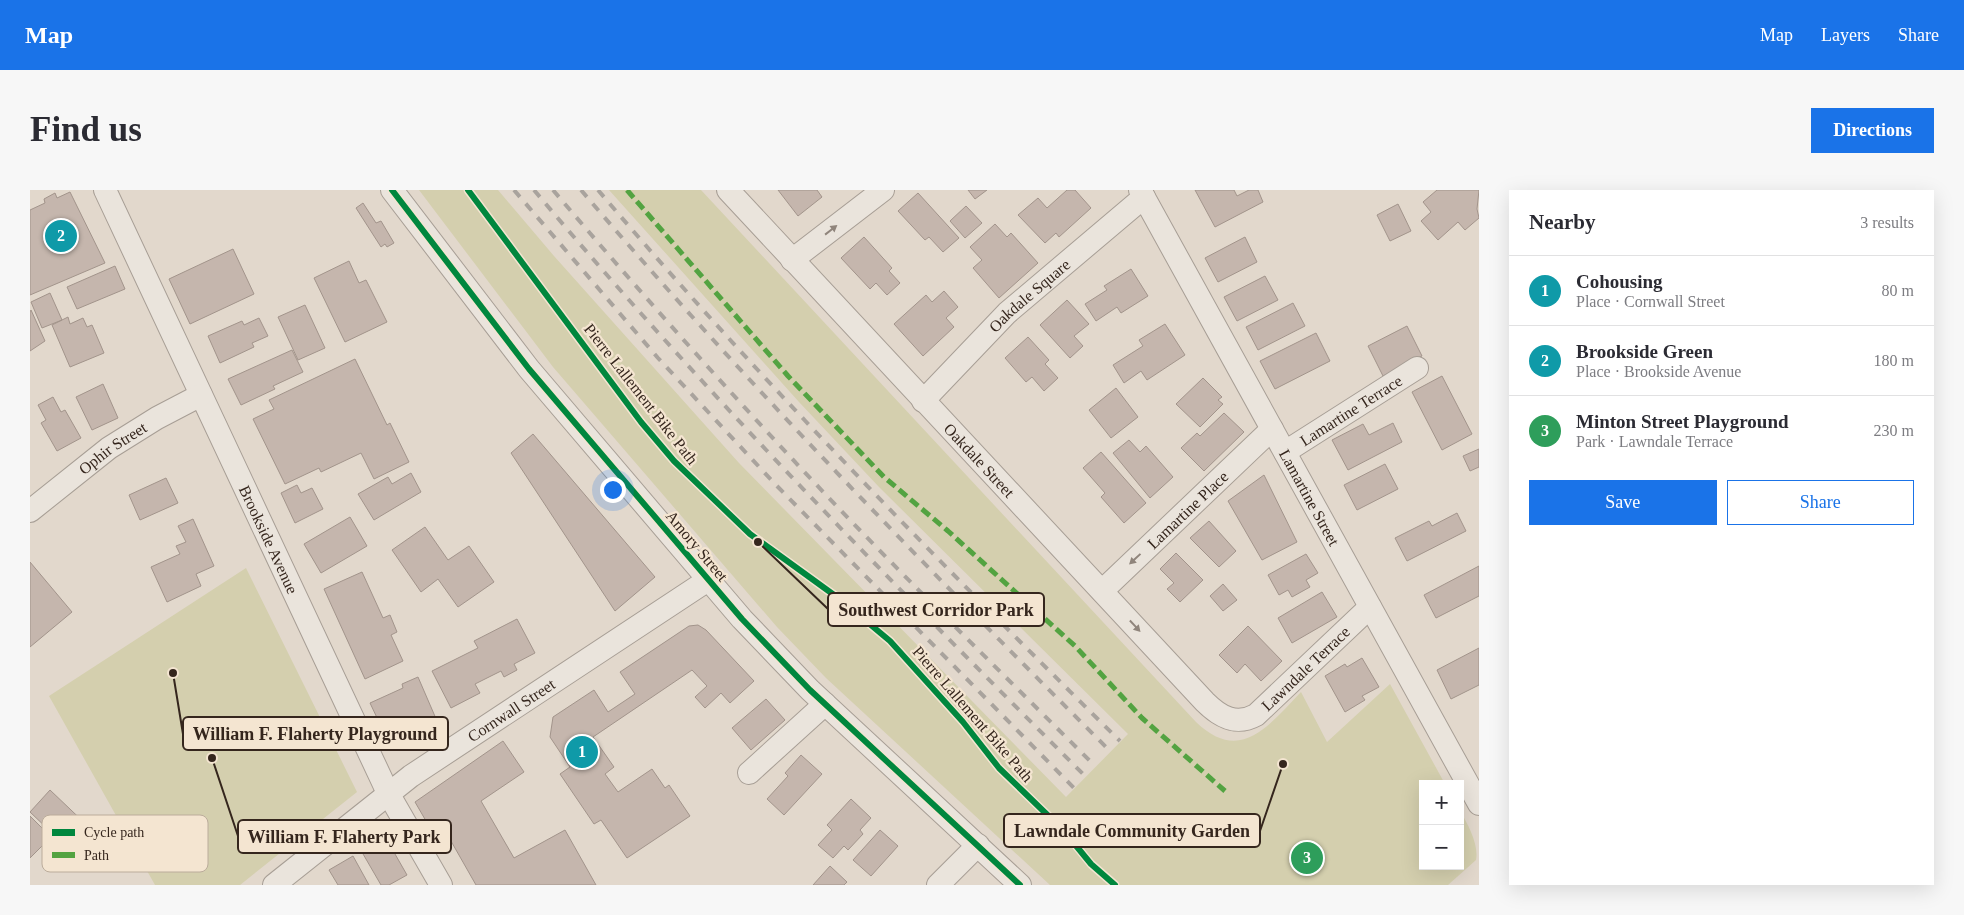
<!DOCTYPE html>
<meta charset="utf-8">
<style>
body{margin:0;font-family:"Times New Roman",serif;background:#f7f7f7;color:#2b2b33}
.controls{position:absolute;right:15px;bottom:15px;display:grid;overflow:hidden;border-radius:0px;box-shadow:0 5px 20px #0002}
.controls button{width:45px;height:45px;display:grid;place-items:center;padding:0;border:0;border-bottom:1px solid #e1e1e2;background:#fff;color:#2b2b33;font:25px sans-serif}
.you{position:absolute;left:582px;top:299px;width:18px;height:18px;margin:-12px;border:4px solid #fff;border-radius:50%;background:#1a73e8;box-shadow:0 0 0 8px #1a73e833}
.badge{display:grid;place-items:center;width:32px;height:32px;border-radius:50%;background:#1a73e8;color:#fff;font-size:16px;font-weight:700}
.pin{position:absolute;translate:-50% -50%;border:2px solid #fff;box-shadow:0 1px 5px #0006}
.list{margin:0;padding:0;list-style:none}
h2{display:flex;justify-content:space-between;align-items:center;height:65px;margin:0;padding:0 20px;font-size:21px}
h2 small{font-size:16px;font-weight:400;color:#7c7c81}
.list li{display:grid;grid-template-columns:32px 1fr auto;gap:15px;align-items:center;box-sizing:border-box;height:70px;padding:0 20px;border-top:1px solid #e1e1e2}
.list b{display:block;font-size:19px;white-space:nowrap}
.list p{margin:0;font-size:16px;white-space:nowrap;color:#7c7c81}
.list em{font-size:16px;font-style:normal;color:#7c7c81}
.actions{display:flex;gap:10px;padding:15px 20px}
.actions a{flex:1;padding:11px 0;border:1px solid #1a73e8;border-radius:0px;text-align:center;font-size:18px;color:#1a73e8}
.actions .main{background:#1a73e8;color:#fff}
.map{position:relative;flex:none;width:1449px;height:695px;overflow:hidden;border-radius:0px}
header{display:flex;align-items:center;gap:30px;box-sizing:border-box;height:70px;padding:0 25px;background:#1a73e8;color:#fff}
header strong{font-size:24px}
nav{display:flex;gap:28px;margin-inline-start:auto;font-size:18px}
.intro{display:flex;align-items:center;justify-content:space-between;box-sizing:border-box;height:120px;padding:0 30px}
h1{margin:0;font-size:35px}
.button{padding:12px 22px;border-radius:0px;background:#1a73e8;color:#fff;font-size:18px;font-weight:700}
main{display:flex;gap:30px;padding:0 30px}
aside{flex:1;background:#fff;border-radius:0px;box-shadow:0 5px 20px #0002}
.map>svg:first-child{display:block}
.green{fill:#d4cfae}
.building{fill:#c5b6ad;stroke:#a2948b}
.lines{fill:none;stroke-linecap:round;stroke-linejoin:round}
.minor-casing{stroke:#a79e95;stroke-width:24}
.minor{stroke:#eae4dc;stroke-width:22}
.rail{stroke:#a9a39d;stroke-width:4;stroke-dasharray:9 9;stroke-linecap:butt}
.quiet{stroke:#53a341;stroke-width:5;stroke-dasharray:10 5;stroke-linecap:butt}
.cycleway-casing{stroke:#f4e5d1;stroke-width:9}
.cycleway{stroke:#00873e;stroke-width:6}
.oneway{fill:#90857c}
.labels{text-anchor:middle;dominant-baseline:central;stroke-width:4.5;stroke-linejoin:round;paint-order:stroke}
.street-label{font-size:16px;fill:#35261d;stroke:#f4e5d1}
.key{fill:#f4e5d1;stroke:#bbac9b;stroke-width:1}
.key-label{font-size:14px;fill:#35261d}
.leader{fill:none;stroke:#35261d;stroke-width:2}
.callout-dot{fill:#35261d;stroke:#f4e5d1;stroke-width:2}
.callout{fill:#f4e5d1;stroke:#35261d;stroke-width:2}
.callout-label{font-size:18px;text-anchor:middle;font-weight:bold;fill:#35261d}
</style>
<header>
<strong>Map</strong>
<nav><a>Map</a><a>Layers</a><a>Share</a></nav>
</header>
<div class="intro"><h1>Find us</h1><a class="button">Directions</a></div>
<main>
<div class="map">
<svg width="1449" height="695" viewBox="0 0 1449 695">
<rect width="100%" height="100%" fill="#e2d8cc"/>
<path class="green" d="M 389,0 L 468,0 L 524,66 L 709,273 L 1036,607 L 1098,544 L 849,297 L 769,212 L 579,0 L 671,0 L 1166,532 C 1211,575 1239,535 1271,502 L 1297,552 L 1360,494 L 1415,594 L 1393,594 L 1393,676 L 1430,676 L 1430,621 C 1438,634 1449,655 1446,670 L 1418,695 L 1020,695 L 796,488 L 747,437 L 523,177 Z
M 216,378 L 327,602 L 210,695 L 125,695 L 19,506 Z"/>
<path class="building" d="M 748,0 L 787,0 L 792,7 L 768,26 Z
M 938,0 L 957,0 L 945,9 Z
M 1037,0 L 1045,0 L 1061,18 L 1029,47 L 1026,43 L 1015,53 L 988,25 L 1008,8 L 1017,18 Z
M 1165,0 L 1204,0 L 1207,6 L 1219,0 L 1228,0 L 1233,12 L 1185,37 Z
M 1407,0 L 1449,0 L 1447,19 L 1449,28 L 1435,40 L 1428,32 L 1408,50 L 1391,31 L 1401,22 L 1393,12 Z
M 40,2 L 75,73 L 0,105 L 0,20 L 15,13 L 14,9 L 25,3 L 27,8 Z
M 888,3 L 929,48 L 913,62 L 899,47 L 895,50 L 868,21 Z
M 333,13 L 346,33 L 351,31 L 364,53 L 357,57 L 355,54 L 351,57 L 326,18 Z
M 1368,14 L 1381,41 L 1360,51 L 1347,25 Z
M 936,16 L 952,33 L 935,48 L 920,31 Z
M 965,34 L 977,47 L 981,43 L 1008,73 L 969,108 L 943,78 L 952,70 L 940,57 Z
M 834,47 L 862,78 L 859,81 L 870,93 L 857,105 L 846,93 L 840,99 L 811,68 Z
M 1215,47 L 1227,72 L 1188,92 L 1175,68 Z
M 203,59 L 224,104 L 160,134 L 139,89 Z
M 319,71 L 329,93 L 336,90 L 357,132 L 315,152 L 284,88 Z
M 85,76 L 95,99 L 47,119 L 37,97 Z
M 1101,79 L 1118,106 L 1091,123 L 1087,117 L 1066,131 L 1055,114 L 1077,100 L 1074,96 Z
M 1235,86 L 1248,110 L 1207,131 L 1194,107 Z
M 914,101 L 928,117 L 916,128 L 924,137 L 893,166 L 864,134 L 896,105 L 902,112 Z
M 20,103 L 32,130 L 12,138 L 1,112 Z
M 1037,110 L 1059,134 L 1044,146 L 1053,156 L 1040,168 L 1010,135 Z
M 1263,113 L 1275,136 L 1228,160 L 1216,137 Z
M 275,115 L 295,158 L 268,170 L 248,127 Z
M 1,120 L 15,151 L 0,161 L 0,122 Z
M 38,127 L 40,134 L 53,128 L 57,137 L 62,135 L 74,163 L 40,177 L 22,135 Z
M 229,128 L 238,146 L 222,153 L 224,157 L 190,173 L 178,146 L 212,131 L 214,135 Z
M 1135,134 L 1155,165 L 1117,190 L 1111,181 L 1094,193 L 1083,175 L 1113,156 L 1109,150 Z
M 1377,136 L 1392,166 L 1353,186 L 1338,156 Z
M 1286,143 L 1300,171 L 1245,199 L 1230,171 Z
M 998,147 L 1019,170 L 1015,174 L 1028,188 L 1014,201 L 1002,187 L 996,192 L 975,168 Z
M 262,160 L 273,182 L 243,196 L 245,199 L 211,215 L 198,189 Z
M 325,169 L 357,235 L 360,233 L 379,272 L 344,289 L 331,263 L 291,282 L 289,278 L 255,294 L 223,229 L 244,219 L 239,210 Z
M 1412,186 L 1442,244 L 1412,260 L 1382,202 Z
M 1173,188 L 1192,207 L 1188,210 L 1193,214 L 1170,237 L 1146,214 Z
M 73,194 L 88,228 L 62,240 L 46,207 Z
M 1086,198 L 1108,227 L 1081,248 L 1059,220 Z
M 23,207 L 31,222 L 35,220 L 51,248 L 27,261 L 11,233 L 16,230 L 8,215 Z
M 1194,223 L 1214,242 L 1174,281 L 1151,258 L 1167,243 L 1170,246 Z
M 1363,233 L 1372,252 L 1318,280 L 1302,250 L 1333,234 L 1339,245 Z
M 503,244 L 625,387 L 585,421 L 481,263 Z
M 1099,250 L 1110,262 L 1116,256 L 1143,287 L 1120,308 L 1083,263 Z
M 1449,259 L 1449,277 L 1440,281 L 1433,266 Z
M 1071,262 L 1116,313 L 1094,333 L 1071,307 L 1075,303 L 1053,278 Z
M 1355,274 L 1368,299 L 1327,320 L 1314,295 Z
M 381,283 L 391,302 L 344,330 L 328,304 L 358,287 L 362,294 Z
M 1234,285 L 1267,352 L 1232,370 L 1198,311 Z
M 136,288 L 148,313 L 110,330 L 99,305 Z
M 267,295 L 271,303 L 282,298 L 293,319 L 265,333 L 251,303 Z
M 1427,323 L 1436,341 L 1377,371 L 1365,348 L 1399,331 L 1402,336 Z
M 320,327 L 337,356 L 291,383 L 274,354 Z
M 163,329 L 184,376 L 166,384 L 171,396 L 137,412 L 121,377 L 150,364 L 146,356 L 156,352 L 148,336 Z
M 1179,331 L 1206,361 L 1189,377 L 1160,348 Z
M 395,337 L 418,370 L 439,356 L 464,392 L 428,417 L 408,389 L 391,402 L 362,360 Z
M 1146,363 L 1173,390 L 1150,412 L 1137,399 L 1144,393 L 1130,379 Z
M 1276,364 L 1288,383 L 1276,390 L 1280,397 L 1262,407 L 1258,400 L 1249,405 L 1238,385 Z
M 0,372 L 42,422 L 0,457 Z
M 1449,376 L 1449,406 L 1406,428 L 1394,405 Z
M 332,382 L 353,428 L 360,425 L 367,442 L 361,445 L 373,471 L 335,489 L 294,399 Z
M 1193,394 L 1207,410 L 1193,421 L 1180,406 Z
M 1292,402 L 1307,427 L 1262,453 L 1248,428 Z
M 487,429 L 505,463 L 484,474 L 487,480 L 474,487 L 471,481 L 445,494 L 450,503 L 421,518 L 402,481 L 448,458 L 444,451 Z
M 668,435 L 676,440 L 724,491 L 700,513 L 691,503 L 675,518 L 665,507 L 677,496 L 662,480 L 563,547 L 584,577 L 575,584 L 588,602 L 622,579 L 635,598 L 639,595 L 660,626 L 597,668 L 571,630 L 564,634 L 530,584 L 540,577 L 520,547 L 523,527 L 564,500 L 578,522 L 605,504 L 590,482 L 659,436 Z
M 1218,436 L 1252,471 L 1231,491 L 1215,474 L 1207,483 L 1189,465 Z
M 1449,458 L 1449,495 L 1421,509 L 1407,480 Z
M 1332,468 L 1349,497 L 1332,506 L 1335,510 L 1315,522 L 1295,486 L 1315,474 L 1317,477 Z
M 388,487 L 407,531 L 359,553 L 340,513 L 373,498 L 372,494 Z
M 736,509 L 755,530 L 721,560 L 702,538 Z
M 473,551 L 494,582 L 451,611 L 484,668 L 535,640 L 566,695 L 446,695 L 413,637 L 403,643 L 385,612 Z
M 771,565 L 792,584 L 754,625 L 737,609 L 758,586 L 755,583 Z
M 20,600 L 62,640 L 42,662 L 0,622 Z
M 821,609 L 841,628 L 830,640 L 833,644 L 818,660 L 814,656 L 803,668 L 788,655 L 802,640 L 797,635 Z
M 0,626 L 21,647 L 0,668 Z
M 850,640 L 868,656 L 841,686 L 823,670 Z
M 353,643 L 377,685 L 359,695 L 351,695 L 329,657 Z
M 323,666 L 339,695 L 308,695 L 299,680 Z
M 800,676 L 817,692 L 814,695 L 783,695 Z"/>
<g class="lines">
<defs>
<g id="minor">
<path id="s1" d="M 75,0 L 358,603 L 411,695"/>
<path d="M 362,0 L 499,179 L 712,429 L 780,500 L 990,695"/>
<path id="s2" d="M 698,0 L 1175,512 C 1190,527 1206,536 1226,525 L 1340,417"/>
<path id="s3" d="M 1110,0 L 1449,614"/>
<path d="M 762,70 L 853,0"/>
<path id="s4" d="M 893,211 L 977,123 L 1114,7"/>
<path id="s5" d="M 1255,262 L 1387,178"/>
<path id="s6" d="M 0,321 L 79,258 L 127,228 L 171,205"/>
<path id="s7" d="M 1072,401 L 1242,239"/>
<path d="M 719,583 L 795,514"/>
<path id="s8" d="M 244,695 L 381,586 L 678,390"/>
<path d="M 908,695 L 948,655"/>
</g>
</defs>
<use href="#minor" class="minor-casing"/>
<use href="#minor" class="minor"/>
<path class="rail" d="M 484,0 L 628,168 L 745,294 L 1044,598
M 504,0 C 677,206 865,396 1055,586
M 523,0 C 602,93 683,184 766,273 C 863,377 965,476 1065,576
M 551,0 C 718,196 898,379 1080,561
M 568,0 C 732,193 910,373 1090,551"/>
<path class="quiet" d="M 597,0 L 758,186 L 854,287 L 918,341 L 1045,456 L 1112,528 L 1195,601"/>
<defs>
<path id="cycleway" d="M 362,0 L 499,179 L 712,429 L 780,500 L 990,695
M 438,0 L 611,232 L 644,271 L 720,344 L 811,410 L 860,451 L 933,532 L 969,578 L 1034,641 L 1061,674 L 1085,695"/>
</defs>
<use href="#cycleway" class="cycleway-casing"/>
<use href="#cycleway" class="cycleway"/>
</g>
<defs><path id="oneway-solid" d="M-6-.8H1V-3.2L6.5 0L1 3.2V.8H-6Z" transform="scale(1.25)"/></defs>
<g class="oneway">
<use href="#oneway-solid" transform="translate(801 40) rotate(-38)"/>
<use href="#oneway-solid" transform="translate(1105 369) rotate(137)"/>
<use href="#oneway-solid" transform="translate(1105 436) rotate(47)"/>
</g>
<g class="labels">
<g class="street-label">
<text stroke="none"><textPath href="#s4" startOffset="150">Oakdale Square</textPath></text>
<text transform="translate(611 204) rotate(52)">Pierre Lallement Bike Path</text>
<text stroke="none"><textPath href="#s5" startOffset="78">Lamartine Terrace</textPath></text>
<text stroke="none"><textPath href="#s6" startOffset="104">Ophir Street</textPath></text>
<text stroke="none"><textPath href="#s2" startOffset="369">Oakdale Street</textPath></text>
<text stroke="none"><textPath href="#s3" startOffset="351">Lamartine Street</textPath></text>
<text stroke="none"><textPath href="#s7" startOffset="118">Lamartine Place</textPath></text>
<text stroke="none"><textPath href="#s1" startOffset="386">Brookside Avenue</textPath></text>
<text transform="translate(667 356) rotate(50)">Amory Street</text>
<text stroke="none"><textPath href="#s2" startOffset="825">Lawndale Terrace</textPath></text>
<text stroke="none"><textPath href="#s8" startOffset="295">Cornwall Street</textPath></text>
<text transform="translate(943 524) rotate(49)">Pierre Lallement Bike Path</text>
</g>
</g>
<rect x="12" y="625" width="166" height="57" rx="8" class="key"/>
<rect x="22" y="639" width="23" height="7" fill="#00873e"/>
<rect x="22" y="662" width="23" height="6" fill="#53a341"/>
<g class="key-label">
<text x="54" y="647">Cycle path</text>
<text x="54" y="670">Path</text>
</g>
<path class="leader" d="M728 352L798 419M143 483L153 544M1253 574L1230 641M182 568L208 646"/>
<g class="callout-dot">
<circle cx="728" cy="352" r="5"/>
<circle cx="143" cy="483" r="5"/>
<circle cx="1253" cy="574" r="5"/>
<circle cx="182" cy="568" r="5"/>
</g>
<g class="callout">
<rect x="798" y="403" width="216" height="33" rx="5"/>
<rect x="153" y="527" width="265" height="33" rx="5"/>
<rect x="974" y="624" width="256" height="33" rx="5"/>
<rect x="208" y="630" width="213" height="33" rx="5"/>
</g>
<g class="callout-label">
<text x="906" y="426">Southwest Corridor Park</text>
<text x="285" y="550">William F. Flaherty Playground</text>
<text x="1102" y="647">Lawndale Community Garden</text>
<text x="314" y="653">William F. Flaherty Park</text>
</g>
</svg>
<div class="controls">
<button>+</button>
<button>−</button>
</div>
<div class="you"></div>
<div class="pin badge" style="left:552px;top:562px;background:#0f9aa8">1</div>
<div class="pin badge" style="left:31px;top:46px;background:#0f9aa8">2</div>
<div class="pin badge" style="left:1277px;top:668px;background:#2e9e5b">3</div>
</div>
<aside>
<h2>Nearby<small>3 results</small></h2>
<ul class="list">
<li><span class="badge" style="background:#0f9aa8">1</span><div><b>Cohousing</b><p>Place · Cornwall Street</p></div><em>80 m</em></li>
<li><span class="badge" style="background:#0f9aa8">2</span><div><b>Brookside Green</b><p>Place · Brookside Avenue</p></div><em>180 m</em></li>
<li><span class="badge" style="background:#2e9e5b">3</span><div><b>Minton Street Playground</b><p>Park · Lawndale Terrace</p></div><em>230 m</em></li>
</ul>
<div class="actions"><a class="main">Save</a><a>Share</a></div>
</aside>
</main>
